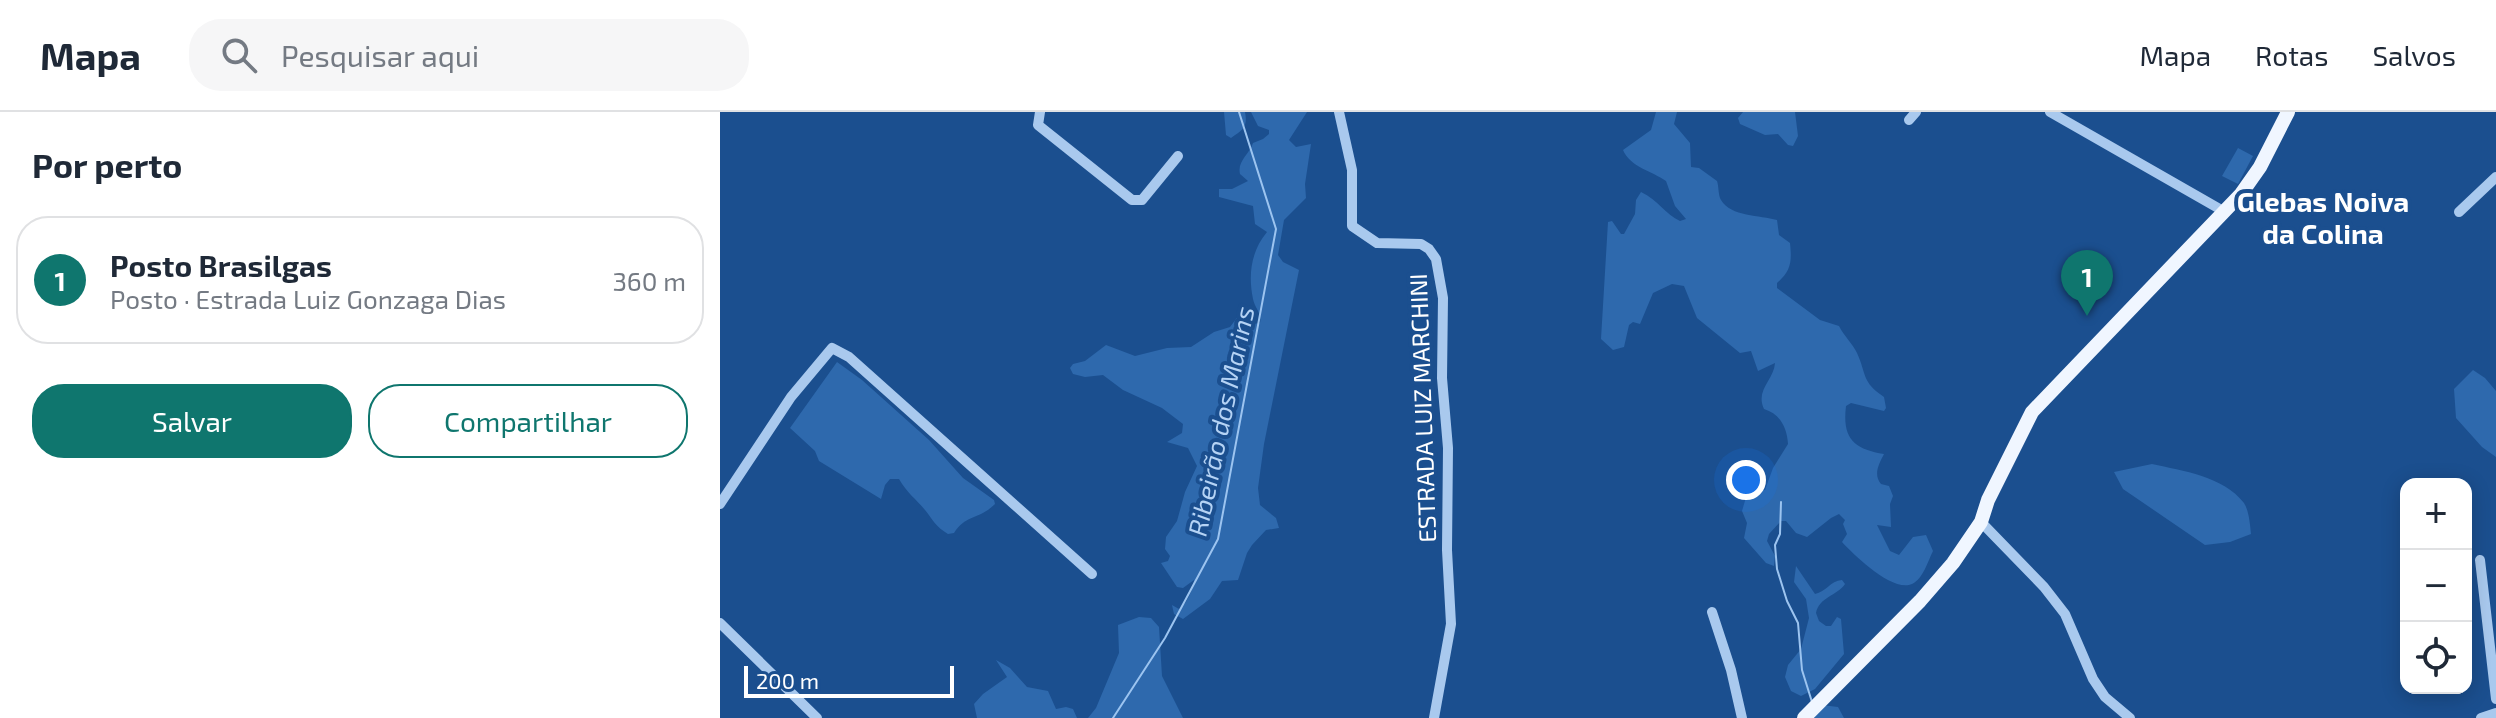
<!DOCTYPE html>
<html lang="pt">
<meta charset="utf-8">
<style>
body{margin:0;font-family:"Exo 2",sans-serif;background:#f6f6f7;color:#1f2937}
.controls{position:absolute;right:24px;bottom:24px;display:grid;overflow:hidden;border-radius:16px;box-shadow:0 4px 20px #0003}
.controls button{width:72px;height:72px;display:grid;place-items:center;padding:0;border:0;border-bottom:2px solid #e0e1e3;background:#fff;color:#1f2937;font:40px sans-serif}
.scale{position:absolute;left:24px;bottom:20px;width:210px;box-sizing:border-box;padding-left:8px;border:4px solid #fff;border-top:0;font-size:22px;line-height:28px;white-space:nowrap;color:#fff;-webkit-text-stroke:6px #1b4f8f;paint-order:stroke}
.you{position:absolute;left:1026px;top:368px;width:28px;height:28px;margin:-20px;border:6px solid #fff;border-radius:50%;background:#1a73e8;box-shadow:0 0 0 12px #1a73e833}
.badge{display:grid;place-items:center;width:52px;height:52px;border-radius:50%;background:#0f766e;color:#fff;font-size:26px;font-weight:700}
.pin{position:absolute;translate:-50% -66px;filter:drop-shadow(0 2px 4px #0008)}
.pin::after{content:'';position:absolute;top:42px;width:28px;height:24px;background:inherit;clip-path:polygon(0 0,100% 0,50% 100%)}
.list{margin:0;padding:0;list-style:none}
h2{display:flex;justify-content:space-between;align-items:center;height:104px;margin:0;padding:0 32px;font-size:34px}
h2 small{font-size:26px;font-weight:400;color:#747a83}
.list li{display:grid;grid-template-columns:52px 1fr auto;gap:24px;align-items:center;box-sizing:border-box;height:128px;margin:0 16px 16px;padding:0 16px;border:2px solid #e0e1e3;border-radius:32px}
.list b{display:block;font-size:30px;white-space:nowrap}
.list p{margin:0;font-size:26px;white-space:nowrap;color:#747a83}
.list em{font-size:26px;font-style:normal;color:#747a83}
.actions{display:flex;gap:16px;padding:24px 32px}
.actions a{flex:1;padding:18px 0;border:2px solid #0f766e;border-radius:32px;text-align:center;font-size:28px;color:#0f766e}
.actions .main{background:#0f766e;color:#fff}
.icon{flex:none;width:44px;height:44px;fill:none;stroke:currentColor;stroke-width:2;stroke-linecap:round;stroke-linejoin:round}
.map{position:relative;flex:none;width:1776px;height:606px;overflow:hidden}
header{display:flex;align-items:center;gap:48px;box-sizing:border-box;height:112px;padding:0 40px;background:#fff;border-bottom:2px solid #e0e1e3}
header strong{font-size:38px}
nav{display:flex;gap:44px;margin-inline-start:auto;font-size:28px}
.search{width:560px;height:72px;background:#f6f6f7;display:flex;align-items:center;gap:20px;box-sizing:border-box;padding:0 28px;border-radius:32px;color:#747a83;font-size:30px}
main{display:flex}
aside{flex:1;background:#fff}
.map>svg:first-child{display:block}
.green{fill:#2e69ad}
.lines{fill:none;stroke-linecap:round;stroke-linejoin:round}
.stream{stroke:#9cc4f0;stroke-width:2}
.minor{stroke:#a9c9ee;stroke-width:10}
.major{stroke:#f0f6ff;stroke-width:14}
.labels{text-anchor:middle;dominant-baseline:central;stroke-width:8;stroke-linejoin:round;paint-order:stroke}
.street-label{font-size:24px;fill:#fff;stroke:#1b4f8f}
.water-label{font-size:26px;font-style:italic;fill:#b5d3f5;stroke:#1b4f8f}
.quarter-label{font-size:28px;font-weight:bold;fill:#fff;stroke:#1b4f8f}
</style>
<header>
<strong>Mapa</strong>
<div class="search"><svg class="icon" aria-label="search" viewBox="0 0 24 24"><circle cx="10" cy="10" r="6"/><path d="M15 15l6 6"/></svg>Pesquisar aqui</div>
<nav><a>Mapa</a><a>Rotas</a><a>Salvos</a></nav>
</header>
<main>
<aside>
<h2>Por perto<small></small></h2>
<ul class="list">
<li><span class="badge">1</span><div><b>Posto Brasilgas</b><p>Posto · Estrada Luiz Gonzaga Dias</p></div><em>360 m</em></li>
</ul>
<div class="actions"><a class="main">Salvar</a><a>Compartilhar</a></div>
</aside>
<div class="map">
<svg width="1776" height="606" viewBox="0 0 1776 606">
<rect width="100%" height="100%" fill="#1b4f8f"/>
<path class="green" d="M 504,0 L 525,0 C 528,15 523,18 511,26 L 506,23 Z
M 531,0 L 587,0 L 569,28 L 576,35 L 591,32 L 585,72 L 586,86 L 564,108 L 558,143 L 563,150 L 579,158 L 544,332 L 538,376 L 540,393 L 556,406 L 559,416 L 546,418 L 532,433 L 527,441 L 518,468 L 502,469 L 490,487 L 463,507 L 454,502 L 452,493 L 459,497 C 467,492 473,477 474,468 L 463,476 L 457,475 L 441,451 L 448,449 L 450,444 L 445,437 L 446,425 L 457,409 L 465,380 L 477,354 L 468,336 L 447,330 L 462,321 L 463,312 L 442,296 L 403,278 L 383,263 L 365,265 L 353,262 L 350,256 L 353,252 L 365,249 L 386,233 L 415,244 L 447,236 L 471,235 L 494,220 L 510,215 L 519,203 L 526,213 L 540,211 C 542,201 535,197 533,187 C 528,163 531,139 547,120 L 535,112 L 533,94 L 499,85 L 499,77 L 512,77 L 528,69 L 520,62 C 517,49 529,43 533,31 L 543,27 L 549,22 L 549,18 L 538,14 Z
M 936,0 L 957,0 L 954,12 L 970,31 L 971,55 L 979,56 L 997,69 C 999,75 998,83 1001,88 C 1011,105 1040,103 1057,108 L 1059,123 L 1070,131 C 1072,150 1071,159 1057,171 L 1057,176 L 1100,208 L 1119,214 C 1124,224 1133,232 1137,241 C 1147,263 1141,269 1164,285 L 1166,296 L 1164,299 L 1131,291 L 1126,294 C 1122,327 1134,337 1164,342 C 1159,352 1153,362 1161,372 L 1169,374 L 1173,384 L 1170,392 L 1171,415 L 1157,413 L 1170,439 L 1179,443 L 1193,425 L 1206,423 L 1213,439 C 1208,449 1203,467 1192,472 C 1173,481 1134,443 1122,430 L 1127,422 L 1123,412 L 1125,408 L 1119,402 L 1111,406 L 1087,425 L 1076,421 L 1066,409 L 1061,409 L 1049,422 L 1047,429 L 1055,444 L 1054,454 L 1046,451 L 1024,426 L 1027,411 L 1022,399 L 1027,382 L 1021,369 L 1033,370 L 1039,378 L 1045,378 L 1053,356 L 1068,332 C 1067,315 1060,302 1044,297 C 1035,278 1054,268 1055,251 L 1038,259 L 1031,239 L 1020,241 L 977,206 L 964,174 L 952,172 L 933,181 L 920,212 L 913,210 L 909,213 L 904,235 L 893,238 L 881,227 L 888,110 L 892,109 L 901,122 L 904,122 L 915,102 L 916,88 L 921,80 C 938,88 946,103 960,109 L 966,107 L 955,94 L 946,69 C 932,59 910,55 903,38 L 931,18 Z
M 1023,0 L 1075,0 L 1078,24 L 1073,34 L 1068,33 L 1058,22 L 1045,23 L 1020,12 L 1018,6 Z
M 1518,36 L 1533,44 L 1518,72 L 1502,64 Z
M 117,250 L 142,268 L 209,328 L 243,366 L 274,388 L 275,392 C 259,408 246,402 234,421 L 228,422 C 216,415 213,408 205,398 C 195,386 188,382 179,367 L 170,367 L 165,373 L 161,387 L 99,349 L 95,339 L 70,316 Z
M 1753,258 L 1765,266 L 1776,279 L 1776,345 L 1762,335 L 1736,306 L 1734,277 Z
M 1432,352 C 1463,359 1503,364 1524,391 C 1529,399 1530,412 1531,422 L 1510,430 L 1485,433 L 1403,377 L 1394,360 Z
M 1076,454 L 1095,482 C 1106,480 1110,469 1122,468 L 1125,472 C 1117,484 1099,485 1096,501 L 1099,509 L 1106,514 L 1111,514 L 1117,505 L 1121,507 L 1124,542 L 1095,577 L 1081,584 L 1071,579 L 1065,565 L 1068,553 L 1081,537 L 1089,506 L 1086,487 L 1074,470 Z
M 419,505 L 431,506 L 439,515 L 442,564 L 463,606 L 368,606 L 376,596 L 399,541 L 398,513 Z
M 276,548 L 290,556 L 307,575 L 328,579 L 336,597 L 346,595 L 353,597 L 357,606 L 257,606 L 254,592 L 263,582 L 287,565 Z
M 1102,593 L 1118,595 L 1124,606 L 1094,606 Z"/>
<g class="lines">
<path class="stream" d="M 1061,390 L 1060,422 L 1055,433 L 1057,457 L 1067,489 L 1078,511 L 1082,558 L 1092,590
M 393,606 L 445,526 L 498,427 L 556,117 L 519,0"/>
<path class="minor" d="M 320,0 L 318,13 L 412,88 L 422,88 L 458,44
M 619,0 L 632,58 L 632,114 L 657,131 L 701,132 L 709,137 L 716,147 L 723,186 L 722,266 L 728,336 L 727,438 L 731,512 L 714,606
M 1330,0 L 1505,100
M 1189,8 L 1196,0
M 1739,100 L 1776,65
M 0,392 L 71,285 L 112,236 L 129,245 L 372,462
M 1261,410 L 1324,475 L 1345,502 L 1373,567 L 1385,585 L 1410,606
M 1760,448 L 1776,587
M 992,500 L 1011,558 L 1022,606
M 0,511 L 97,606
M 1761,606 L 1776,601"/>
<path class="major" d="M 1084,606 L 1200,489 L 1233,451 L 1261,410 L 1268,388 L 1312,300 L 1521,82 L 1540,55 L 1568,0"/>
</g>
<g class="labels">
<g class="street-label">
<text transform="translate(702 296) rotate(-92)">ESTRADA LUIZ MARCHINI</text>
</g>
<g class="water-label">
<text transform="translate(500 309) rotate(-78)">Ribeirão dos Marins</text>
</g>
<g class="quarter-label">
<text x="1603" y="89">Glebas Noiva<tspan x="1603" dy="32">da Colina</tspan></text>
</g>
</g>
</svg>
<div class="controls">
<button>+</button>
<button>−</button>
<button><svg class="icon" aria-label="locate" viewBox="0 0 24 24"><circle cx="12" cy="12" r="6"/><path d="M12 2v4M12 18v4M2 12h4M18 12h4"/></svg></button>
</div>
<div class="scale">200 m</div>
<div class="you"></div>
<div class="pin badge" style="left:1367px;top:204px">1</div>
</div>
</main>
